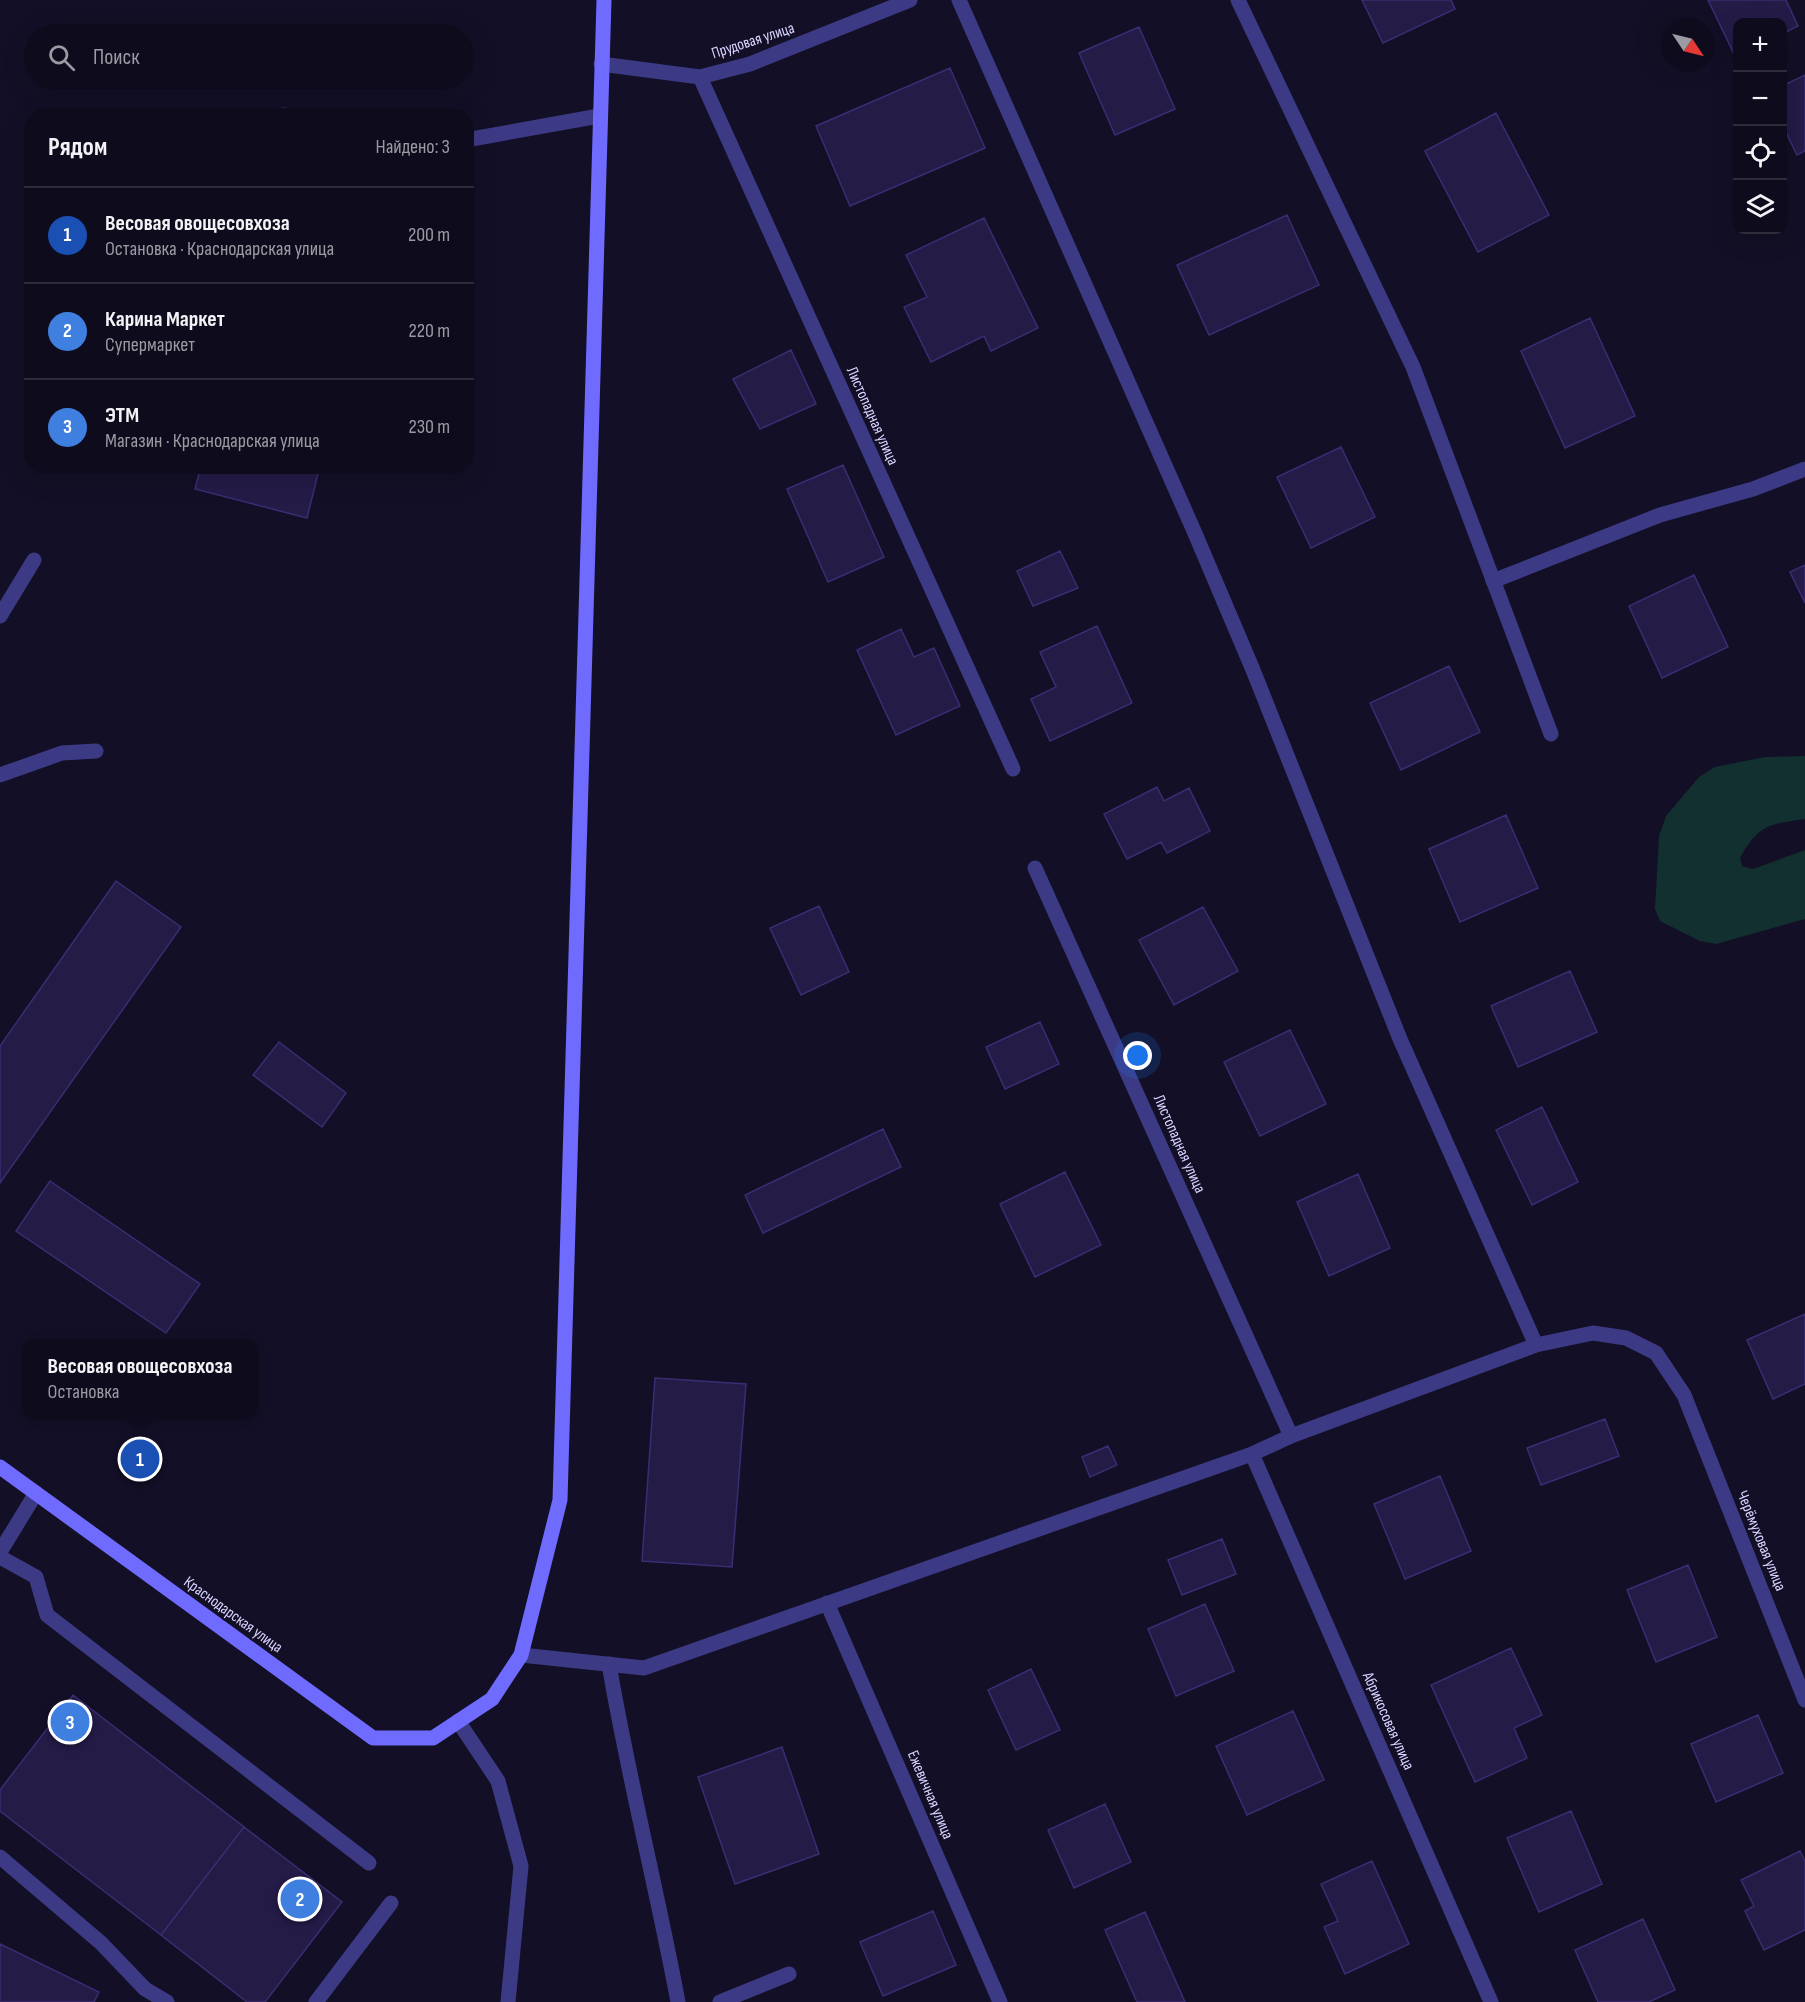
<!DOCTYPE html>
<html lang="ru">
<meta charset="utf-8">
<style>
body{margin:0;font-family:"Sofia Sans Condensed",sans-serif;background:#171425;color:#f1f3f6}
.controls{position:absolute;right:18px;top:18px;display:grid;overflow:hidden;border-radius:12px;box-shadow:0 6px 24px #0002}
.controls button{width:54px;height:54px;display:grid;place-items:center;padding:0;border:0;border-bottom:2px solid #2e2b3b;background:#0e0b1c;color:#f1f3f6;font:30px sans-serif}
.compass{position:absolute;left:1661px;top:18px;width:54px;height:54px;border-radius:50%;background:#0e0b1c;box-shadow:0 6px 24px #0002;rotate:125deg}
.you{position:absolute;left:1138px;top:1056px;width:21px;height:21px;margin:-15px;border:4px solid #fff;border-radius:50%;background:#1a73e8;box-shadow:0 0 0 9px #1a73e833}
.badge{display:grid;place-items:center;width:39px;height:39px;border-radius:50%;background:#b45309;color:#fff;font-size:20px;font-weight:700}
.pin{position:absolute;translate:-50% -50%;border:3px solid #fff;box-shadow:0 2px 6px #0006}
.popup{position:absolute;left:23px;top:1339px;width:234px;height:78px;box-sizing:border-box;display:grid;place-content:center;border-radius:12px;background:#0e0b1c;filter:drop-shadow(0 2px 4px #0005);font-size:20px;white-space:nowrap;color:#9b9ba3}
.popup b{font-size:22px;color:#f1f3f6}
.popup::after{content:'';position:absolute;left:50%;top:100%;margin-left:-12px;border:12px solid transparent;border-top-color:#0e0b1c}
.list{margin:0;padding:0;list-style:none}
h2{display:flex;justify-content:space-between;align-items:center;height:78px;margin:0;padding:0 24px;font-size:26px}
h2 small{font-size:20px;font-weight:400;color:#9b9ba3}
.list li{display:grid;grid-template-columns:39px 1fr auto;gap:18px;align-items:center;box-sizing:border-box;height:96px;padding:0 24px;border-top:2px solid #2e2b3b}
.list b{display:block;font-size:22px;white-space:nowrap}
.list p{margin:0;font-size:20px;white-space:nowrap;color:#9b9ba3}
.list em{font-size:20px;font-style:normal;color:#9b9ba3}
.icon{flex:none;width:33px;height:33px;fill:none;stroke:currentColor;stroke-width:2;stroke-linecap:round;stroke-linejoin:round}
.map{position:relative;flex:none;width:1805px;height:2002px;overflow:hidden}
.search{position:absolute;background:#0e0b1c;box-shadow:0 6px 24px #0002;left:24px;top:24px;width:450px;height:66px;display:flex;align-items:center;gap:15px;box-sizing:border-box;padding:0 21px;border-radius:33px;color:#9b9ba3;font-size:22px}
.panel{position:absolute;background:#0e0b1c;box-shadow:0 6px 24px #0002;left:24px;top:108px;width:450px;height:366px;border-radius:24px}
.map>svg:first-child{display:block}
.green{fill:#12302f}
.building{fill:#241b47;stroke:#3b2d73;stroke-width:1.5}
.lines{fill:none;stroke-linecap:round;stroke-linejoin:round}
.lane{stroke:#3d3a85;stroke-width:15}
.street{stroke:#3d3a85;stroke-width:15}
.secondary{stroke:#6f6bff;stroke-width:15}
.labels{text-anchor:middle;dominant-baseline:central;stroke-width:4.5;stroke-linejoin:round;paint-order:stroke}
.street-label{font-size:16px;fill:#d9d4ff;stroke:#130f26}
</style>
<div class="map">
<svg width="1805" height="2002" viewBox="0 0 1805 2002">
<rect width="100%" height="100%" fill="#130f26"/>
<path class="green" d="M 1805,756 L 1805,819 C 1769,824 1758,825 1740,858 L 1742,866 L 1753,869 L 1805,850 L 1805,919 L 1716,944 L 1700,941 L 1660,921 L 1655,909 L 1659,836 L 1666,816 L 1699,777 L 1715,767 L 1765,757 Z"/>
<path class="building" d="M 1362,0 L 1451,0 L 1455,9 L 1383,43 Z
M 1708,0 L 1786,0 L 1798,26 L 1782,34 L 1782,22 L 1738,22 L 1738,55 L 1735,56 Z
M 1139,27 L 1175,109 L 1115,135 L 1079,53 Z
M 950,68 L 985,148 L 850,206 L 816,126 Z
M 1805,75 L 1805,151 L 1797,155 L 1782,124 L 1782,86 Z
M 1496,113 L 1549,215 L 1478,252 L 1425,151 Z
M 1287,215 L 1319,285 L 1209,335 L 1177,265 Z
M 984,218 L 1038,328 L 991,351 L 984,336 L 931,362 L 904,307 L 927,297 L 906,255 Z
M 1590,318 L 1635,416 L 1565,448 L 1521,351 Z
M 791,350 L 816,404 L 760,429 L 733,379 Z
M 1341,447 L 1375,517 L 1311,548 L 1277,477 Z
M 843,465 L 884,557 L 828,582 L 787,489 Z
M 201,466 L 320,466 L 307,518 L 195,489 Z
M 1060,551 L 1078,588 L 1033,606 L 1017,571 Z
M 1805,565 L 1805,603 L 1790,572 Z
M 1694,575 L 1728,647 L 1662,678 L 1629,606 Z
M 1097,626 L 1132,703 L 1050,741 L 1031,699 L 1056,687 L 1040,652 Z
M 901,629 L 914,657 L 934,648 L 960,706 L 896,735 L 857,650 Z
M 1449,666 L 1480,732 L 1401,770 L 1370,703 Z
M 1157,787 L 1164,801 L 1189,788 L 1210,831 L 1167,853 L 1161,842 L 1127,859 L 1104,814 Z
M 1506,815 L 1538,888 L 1460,922 L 1429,849 Z
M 116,881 L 181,927 L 0,1183 L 0,1046 Z
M 819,906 L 849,972 L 801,995 L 770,928 Z
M 1203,907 L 1238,971 L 1174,1005 L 1139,940 Z
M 1570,971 L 1597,1032 L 1518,1067 L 1491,1006 Z
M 1040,1022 L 1059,1064 L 1005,1089 L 986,1047 Z
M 1290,1030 L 1326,1104 L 1260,1136 L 1224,1062 Z
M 279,1042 L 346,1093 L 322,1127 L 253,1075 Z
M 1542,1107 L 1578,1182 L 1532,1205 L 1496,1130 Z
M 883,1129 L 901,1167 L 763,1233 L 745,1195 Z
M 1065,1172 L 1101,1245 L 1035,1277 L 1000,1204 Z
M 1358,1174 L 1390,1248 L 1329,1276 L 1297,1202 Z
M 50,1181 L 200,1284 L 166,1333 L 16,1231 Z
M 1805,1314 L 1805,1384 L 1773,1399 L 1747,1340 Z
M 655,1378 L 746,1384 L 732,1567 L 642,1561 Z
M 1605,1419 L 1619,1456 L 1541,1485 L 1527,1448 Z
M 1108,1446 L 1117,1465 L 1090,1477 L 1082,1457 Z
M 1440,1476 L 1471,1551 L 1405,1579 L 1374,1504 Z
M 1222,1539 L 1236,1574 L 1182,1595 L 1168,1560 Z
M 1688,1565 L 1717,1637 L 1656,1662 L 1627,1590 Z
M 1205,1604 L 1234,1671 L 1176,1696 L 1148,1629 Z
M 1511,1648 L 1542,1715 L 1514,1728 L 1527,1758 L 1475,1782 L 1431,1685 Z
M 1031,1669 L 1060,1730 L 1016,1750 L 988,1690 Z
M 73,1695 L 244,1827 L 161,1935 L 0,1811 L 0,1790 Z
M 1293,1711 L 1324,1780 L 1247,1815 L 1216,1746 Z
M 1758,1715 L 1783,1773 L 1716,1802 L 1691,1744 Z
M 782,1747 L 819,1854 L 735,1884 L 698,1777 Z
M 1105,1804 L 1131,1862 L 1074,1888 L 1048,1830 Z
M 1571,1811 L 1602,1884 L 1539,1912 L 1507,1838 Z
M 244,1827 L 342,1902 L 265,2002 L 247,2002 L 161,1935 Z
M 1800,1851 L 1805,1861 L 1805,1930 L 1764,1950 L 1745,1911 L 1754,1906 L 1741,1880 Z
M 1372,1861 L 1409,1944 L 1345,1974 L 1324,1927 L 1338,1921 L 1321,1884 Z
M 933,1911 L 956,1965 L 883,1996 L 860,1942 Z
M 1145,1912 L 1185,2002 L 1137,2002 L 1105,1930 Z
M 1643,1919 L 1675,1990 L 1649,2002 L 1598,2002 L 1575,1950 Z
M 0,1944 L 99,1992 L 94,2002 L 0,2002 Z"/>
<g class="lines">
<path class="lane" d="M 959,0 L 1194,531 L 1253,670 L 1400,1039 L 1536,1345
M 1238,0 L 1413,367 L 1551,734
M 283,115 L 290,116
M 466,140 L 599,116
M 0,616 L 34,560
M 0,775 L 62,753 L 96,751
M 0,1552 L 36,1493
M 0,1557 L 36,1577 L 47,1615 L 369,1863
M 609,1664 C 628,1777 657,1889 678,2002
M 0,1857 L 101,1943 L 145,1989 L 167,2002
M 316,2002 L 391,1903
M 720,2002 L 789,1974"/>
<path class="street" d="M 601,64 L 700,77 L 750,64 L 910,0
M 700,77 L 1013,769
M 1493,581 L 1660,515 L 1753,489 L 1805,469
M 1035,868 L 1291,1436
M 1252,1454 L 1491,2002
M 827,1603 L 1000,2002
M 521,1655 L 644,1668 L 1252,1454 L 1291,1436 L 1536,1345 L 1593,1333 L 1626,1338 L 1656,1353 L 1684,1395 L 1805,1700
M 458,1721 L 498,1781 L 521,1866 L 508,2002"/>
<path class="secondary" d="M 0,1467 L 373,1738 L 433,1738 L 492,1699 L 521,1655 L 560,1500 L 604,0"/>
</g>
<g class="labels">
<g class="street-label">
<text transform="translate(753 41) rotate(-18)">Прудовая улица</text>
<text transform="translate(872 416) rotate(66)">Листопадная улица</text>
<text transform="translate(1179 1144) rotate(66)">Листопадная улица</text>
<text transform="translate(1761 1541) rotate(68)">Черёмуховая улица</text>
<text transform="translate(233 1615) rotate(36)">Краснодарская улица</text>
<text transform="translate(1388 1721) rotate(66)">Абрикосовая улица</text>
<text transform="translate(930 1795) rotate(67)">Ежевичная улица</text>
</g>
</g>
</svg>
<div class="controls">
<button>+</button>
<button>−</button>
<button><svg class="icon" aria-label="locate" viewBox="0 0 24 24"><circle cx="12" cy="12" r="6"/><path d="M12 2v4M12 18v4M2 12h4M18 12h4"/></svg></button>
<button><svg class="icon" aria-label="layers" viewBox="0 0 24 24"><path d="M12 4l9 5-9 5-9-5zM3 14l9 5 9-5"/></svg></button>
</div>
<svg class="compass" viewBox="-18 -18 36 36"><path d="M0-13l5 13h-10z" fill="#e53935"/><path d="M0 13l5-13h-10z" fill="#9b9ba3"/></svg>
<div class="you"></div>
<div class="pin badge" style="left:140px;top:1459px;background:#1a4fb4">1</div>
<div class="popup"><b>Весовая овощесовхоза</b>Остановка</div>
<div class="pin badge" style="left:300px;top:1899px;background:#3f7fe0">2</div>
<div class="pin badge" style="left:70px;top:1722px;background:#3f7fe0">3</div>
<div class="search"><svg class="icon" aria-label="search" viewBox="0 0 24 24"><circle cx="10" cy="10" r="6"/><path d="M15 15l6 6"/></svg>Поиск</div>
<section class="panel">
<h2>Рядом<small>Найдено: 3</small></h2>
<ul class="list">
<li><span class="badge" style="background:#1a4fb4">1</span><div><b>Весовая овощесовхоза</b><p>Остановка · Краснодарская улица</p></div><em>200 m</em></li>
<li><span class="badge" style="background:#3f7fe0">2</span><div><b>Карина Маркет</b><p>Супермаркет</p></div><em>220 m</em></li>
<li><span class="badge" style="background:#3f7fe0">3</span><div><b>ЭТМ</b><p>Магазин · Краснодарская улица</p></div><em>230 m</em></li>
</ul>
</section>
</div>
